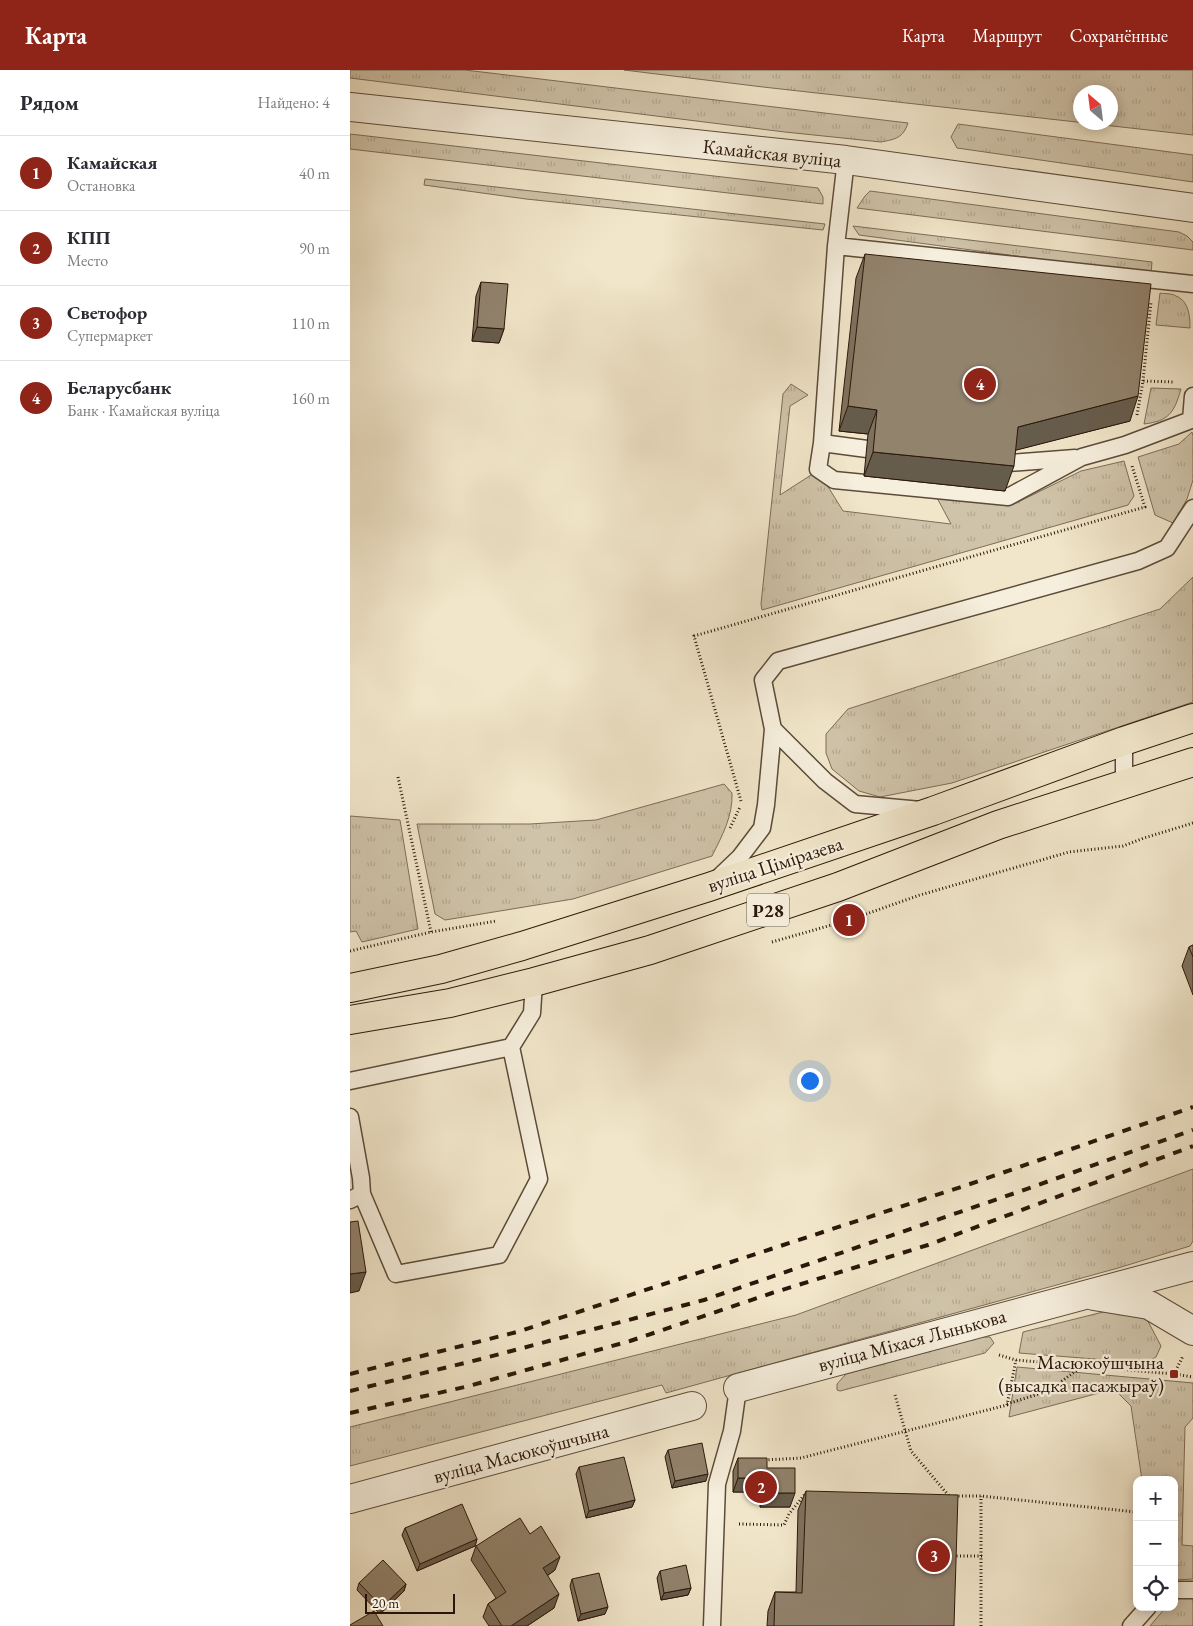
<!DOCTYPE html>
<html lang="ru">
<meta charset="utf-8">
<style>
body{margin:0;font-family:"EB Garamond",serif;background:#f2f2f3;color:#2b2b33}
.controls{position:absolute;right:15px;bottom:15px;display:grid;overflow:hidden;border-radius:10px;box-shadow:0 2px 12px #0003}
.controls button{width:45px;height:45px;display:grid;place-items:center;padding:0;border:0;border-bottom:1px solid #e1e1e2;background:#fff;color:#2b2b33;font:25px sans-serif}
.compass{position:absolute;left:723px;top:15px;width:45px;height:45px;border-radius:50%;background:#fff;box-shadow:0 2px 12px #0003;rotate:332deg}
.scale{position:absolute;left:15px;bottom:12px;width:90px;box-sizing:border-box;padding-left:5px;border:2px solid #2b1709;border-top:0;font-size:14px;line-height:18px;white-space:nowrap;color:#2b1709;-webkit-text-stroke:4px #f6efdd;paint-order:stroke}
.you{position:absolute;left:459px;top:1010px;width:18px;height:18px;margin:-12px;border:4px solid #fff;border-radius:50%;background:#1a73e8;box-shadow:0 0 0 8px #1a73e833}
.badge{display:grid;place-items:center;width:32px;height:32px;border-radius:50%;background:#8f2418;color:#fff;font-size:16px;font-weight:700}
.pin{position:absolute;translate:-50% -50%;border:2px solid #fff;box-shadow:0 1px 5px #0006}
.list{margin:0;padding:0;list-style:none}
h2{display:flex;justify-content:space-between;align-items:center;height:65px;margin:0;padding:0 20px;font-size:21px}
h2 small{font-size:16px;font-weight:400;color:#7c7c81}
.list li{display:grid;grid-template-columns:32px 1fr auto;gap:15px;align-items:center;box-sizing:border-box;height:75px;padding:0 20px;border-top:1px solid #e1e1e2}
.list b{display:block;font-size:19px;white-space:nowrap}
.list p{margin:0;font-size:16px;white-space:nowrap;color:#7c7c81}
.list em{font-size:16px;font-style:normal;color:#7c7c81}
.icon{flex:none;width:28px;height:28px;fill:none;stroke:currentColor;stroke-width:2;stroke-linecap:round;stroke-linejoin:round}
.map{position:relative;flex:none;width:843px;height:1556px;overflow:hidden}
header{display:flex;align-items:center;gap:30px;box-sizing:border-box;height:70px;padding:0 25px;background:#8f2418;color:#fff}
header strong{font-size:24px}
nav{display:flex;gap:28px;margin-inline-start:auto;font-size:18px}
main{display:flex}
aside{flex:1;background:#fff}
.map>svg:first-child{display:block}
.grass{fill:url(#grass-tufts);stroke:#7d6d59;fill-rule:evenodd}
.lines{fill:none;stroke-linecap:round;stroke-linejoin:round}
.service-casing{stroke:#5c4b39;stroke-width:19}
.minor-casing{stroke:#5c4b39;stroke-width:30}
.tertiary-casing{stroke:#5c4b39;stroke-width:30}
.primary-casing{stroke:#2b1709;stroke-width:30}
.path{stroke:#2b1709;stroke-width:3;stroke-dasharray:1 2.5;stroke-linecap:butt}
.service{stroke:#f6efdd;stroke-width:16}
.minor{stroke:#f6efdd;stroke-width:28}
.tertiary{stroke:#f6efdd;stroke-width:28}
.primary{stroke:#f1e6ca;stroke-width:28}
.rail{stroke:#2b1709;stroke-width:4;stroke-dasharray:9 9;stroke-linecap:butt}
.wall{fill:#7e715e;stroke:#2b1709}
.shaded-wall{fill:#665c4c;stroke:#2b1709}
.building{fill:#92836d;stroke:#2b1709}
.poi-dot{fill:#8f2418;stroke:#f6efdd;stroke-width:2}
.labels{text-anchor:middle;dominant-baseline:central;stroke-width:4.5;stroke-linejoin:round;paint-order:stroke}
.shield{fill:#f6efdd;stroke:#685849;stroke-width:1}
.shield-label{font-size:19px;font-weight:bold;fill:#2b1709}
.street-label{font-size:20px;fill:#2b1709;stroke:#f6efdd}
.poi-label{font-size:20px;fill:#2b1709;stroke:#f6efdd;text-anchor:end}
</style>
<header>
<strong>Карта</strong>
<nav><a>Карта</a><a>Маршрут</a><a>Сохранённые</a></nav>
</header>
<main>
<aside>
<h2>Рядом<small>Найдено: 4</small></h2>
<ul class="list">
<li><span class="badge">1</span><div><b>Камайская</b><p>Остановка</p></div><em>40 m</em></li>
<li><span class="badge">2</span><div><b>КПП</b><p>Место</p></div><em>90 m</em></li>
<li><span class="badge">3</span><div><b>Светофор</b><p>Супермаркет</p></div><em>110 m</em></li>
<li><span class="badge">4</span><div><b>Беларусбанк</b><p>Банк · Камайская вуліца</p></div><em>160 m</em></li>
</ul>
</aside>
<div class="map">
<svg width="843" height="1556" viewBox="0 0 843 1556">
<defs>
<pattern id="grass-tufts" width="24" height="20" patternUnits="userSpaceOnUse" patternTransform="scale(1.25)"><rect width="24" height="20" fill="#cfc3a9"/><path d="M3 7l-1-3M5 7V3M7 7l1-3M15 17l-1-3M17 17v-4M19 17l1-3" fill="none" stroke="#b2a790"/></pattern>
</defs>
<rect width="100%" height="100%" fill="#f1e6ca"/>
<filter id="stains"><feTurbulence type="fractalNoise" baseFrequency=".004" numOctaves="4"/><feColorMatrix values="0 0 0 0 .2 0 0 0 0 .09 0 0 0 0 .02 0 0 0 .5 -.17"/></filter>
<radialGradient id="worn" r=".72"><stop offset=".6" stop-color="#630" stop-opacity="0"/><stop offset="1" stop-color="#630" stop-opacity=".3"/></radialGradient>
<path class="grass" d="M 0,0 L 115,0 L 558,53 C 553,68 546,69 531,72 L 435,62 L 0,8 Z
M 274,0 L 843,0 L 843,65 L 413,17 ZM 730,22 L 760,22 L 760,52 L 730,52 Z
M 608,54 L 843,85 L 843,112 L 607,78 L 601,67 Z
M 0,64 L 468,118 L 473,127 L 473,134 L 0,79 Z
M 75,109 L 475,154 L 473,160 L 176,129 L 74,115 Z
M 520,121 L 829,162 L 837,166 L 843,172 L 843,180 L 507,138 L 515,126 Z
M 503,156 L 802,192 L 801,204 L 509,165 Z
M 810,223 C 814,224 822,223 826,226 C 839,231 840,247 840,258 L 806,255 Z
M 441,314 L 458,325 L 440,336 L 430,425 L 461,405 L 471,407 L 477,415 L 493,441 L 601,454 L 586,426 L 660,436 L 731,401 L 774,391 L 784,426 L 778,435 L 412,540 L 411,534 L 433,324 Z
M 801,318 L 831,319 C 824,343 819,351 794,354 Z
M 842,362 L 843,366 L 843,410 L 837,429 L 823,453 L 805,445 L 788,387 L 829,374 Z
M 843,507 L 843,632 L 602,713 L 530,727 L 509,721 L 482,699 L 476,683 L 476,664 L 498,639 L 810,539 Z
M 374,714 L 382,723 C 383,746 372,766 362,786 L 223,829 L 95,850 L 85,844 L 67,754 L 180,754 L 246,750 Z
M 0,746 L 50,750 L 68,859 L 12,872 L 6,861 L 0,862 Z
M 843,1099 L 843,1171 L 840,1176 L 768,1198 L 316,1323 L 312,1315 L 0,1396 L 0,1357 L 446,1245 Z
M 769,1238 L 792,1240 L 811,1276 L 806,1287 L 795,1293 L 669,1283 L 673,1262 Z
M 632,1267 L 640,1267 L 644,1273 L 635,1283 L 490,1321 L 487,1320 L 487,1314 L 496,1304 Z
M 667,1297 L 843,1313 L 843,1348 L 835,1357 L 832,1475 L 843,1476 L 843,1509 L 824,1510 L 824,1410 L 792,1410 L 781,1336 L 764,1319 L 659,1347 Z
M 828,1524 L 843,1524 L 843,1556 L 800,1556 L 816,1537 L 824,1537 L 824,1528 Z"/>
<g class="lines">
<defs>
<path id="service" d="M 496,90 L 486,176 L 472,373 L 468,399 L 484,410 L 658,427 L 732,387 L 775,375 L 841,350 L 843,326
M 486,176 L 843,214
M 472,373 L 517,379
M 658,393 L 725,388
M 423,659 L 475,711 L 505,734 L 571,740
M 774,715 L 774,671
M 368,808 L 390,787 L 412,758 L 416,735 L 423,659 L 413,610 L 428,591 L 788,491 L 817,478 L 843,438
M 0,1011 L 161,977 L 182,943 L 184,912
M 0,1047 L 11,1108 L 12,1124 L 0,1130
M 12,1124 L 46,1204 L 149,1185 L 189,1109 L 161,977
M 824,1520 L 843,1520
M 362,1556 L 367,1414 L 382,1361 L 388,1318
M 781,1556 L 798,1537"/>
<path id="minor" d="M 744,1226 L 799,1235 L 843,1261
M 388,1318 L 843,1196
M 0,1429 L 342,1336"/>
<path id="tertiary" d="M 0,37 L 496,90 L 843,138"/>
<path id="primary" d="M 0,918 L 91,899 L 172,876 L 359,817 L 583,741 L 774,671 L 843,648
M 0,950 L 100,933 L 184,912 L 300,880 L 488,817 L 648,755 L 843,692"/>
</defs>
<use href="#service" class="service-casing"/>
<use href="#minor" class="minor-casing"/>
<use href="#tertiary" class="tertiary-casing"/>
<use href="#primary" class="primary-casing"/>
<path class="path" d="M 793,311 L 801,232
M 787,345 L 793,311 L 824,312
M 48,707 L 81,862
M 391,731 L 344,566 L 795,437 L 782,396
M 380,758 L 390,737
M 422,872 L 499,850 L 570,825 L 719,782 L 773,776 L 794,768 L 843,753
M 0,881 L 81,862 L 146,851
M 649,1285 L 666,1290 L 824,1304 L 843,1307
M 824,1304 L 833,1286
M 545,1325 L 561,1381 L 599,1426
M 657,1334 L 698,1321 L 733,1296
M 415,1390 L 451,1388 L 657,1335 L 666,1290
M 605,1426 L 631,1426 L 786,1442
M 389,1454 L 434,1455 L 439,1444 L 455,1424 L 456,1424
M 603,1486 L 632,1486
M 631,1556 L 631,1426"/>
<use href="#service" class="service"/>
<use href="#minor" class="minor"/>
<use href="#tertiary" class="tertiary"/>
<use href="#primary" class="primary"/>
<path class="rail" d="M 0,1304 L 167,1262 L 620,1114 L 843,1037
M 0,1321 L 131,1289 L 354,1230 L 668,1122 L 843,1060
M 0,1343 L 119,1316 L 280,1271 L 422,1223 L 578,1175 L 843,1076"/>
</g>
<path class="wall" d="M 515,184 L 780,351 L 665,380 L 655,421 L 514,406 L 518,364 L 489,361 L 506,208 Z
M 131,212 L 154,259 L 149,273 L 122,271 L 126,226 Z
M 843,875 L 843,925 L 832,896 L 839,877 Z
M 318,1380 L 356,1411 L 322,1418 L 315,1387 Z
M 388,1388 L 417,1398 L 440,1437 L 410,1437 L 410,1422 L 383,1422 L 383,1401 Z
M 229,1397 L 285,1430 L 282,1437 L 236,1448 L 226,1404 Z
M 456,1421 L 604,1556 L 417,1556 L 418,1541 L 425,1522 L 446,1522 L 448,1440 Z
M 55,1458 L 127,1469 L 125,1476 L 67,1501 L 52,1465 Z
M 180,1464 L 205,1500 L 197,1506 L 204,1538 L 177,1556 L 139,1556 L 133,1547 L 138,1534 L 146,1528 L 121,1490 L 126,1476 Z
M 310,1501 L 341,1518 L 338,1525 L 311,1530 L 307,1508 Z
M 222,1509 L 255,1544 L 228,1551 L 220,1516 Z
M 9,1513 L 56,1514 L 54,1521 L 30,1544 L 7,1520 Z"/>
<path class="shaded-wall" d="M 127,257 L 154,259 L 149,273 L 122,271 Z
M 788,326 L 780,351 L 659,382 L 668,357 Z
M 498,336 L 527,340 L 518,364 L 489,361 Z
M 523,382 L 664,396 L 655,421 L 514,406 Z
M 16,1202 L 9,1221 L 0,1223 L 0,1204 Z
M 358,1404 L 356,1411 L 322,1418 L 325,1411 Z
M 388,1408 L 415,1408 L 410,1422 L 383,1422 Z
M 415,1423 L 445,1423 L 440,1437 L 410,1437 Z
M 285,1430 L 282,1437 L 236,1448 L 239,1441 Z
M 127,1469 L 125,1476 L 67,1501 L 70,1494 Z
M 210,1487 L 205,1500 L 188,1512 L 193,1498 Z
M 56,1514 L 54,1521 L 30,1544 L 32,1537 Z
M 341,1518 L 338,1525 L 311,1530 L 314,1523 Z
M 209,1524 L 204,1538 L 177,1556 L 161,1556 Z
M 258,1537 L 255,1544 L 228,1551 L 231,1544 Z"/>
<path class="building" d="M 515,184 L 801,214 L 788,326 L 668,357 L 664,396 L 523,382 L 527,340 L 498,336 Z
M 131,212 L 158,214 L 154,259 L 127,257 Z
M 843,875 L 843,887 L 839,877 Z
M 8,1151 L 16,1202 L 0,1204 L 0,1152 Z
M 352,1373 L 358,1404 L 325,1411 L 318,1380 Z
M 274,1387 L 285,1430 L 239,1441 L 229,1397 Z
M 388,1388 L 417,1388 L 417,1398 L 445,1398 L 445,1423 L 415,1423 L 415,1408 L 388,1408 Z
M 456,1421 L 608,1425 L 604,1556 L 424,1556 L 425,1522 L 452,1523 Z
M 112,1434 L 127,1469 L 70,1494 L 55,1458 Z
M 170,1448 L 180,1464 L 191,1456 L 210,1487 L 193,1498 L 209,1524 L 161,1556 L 152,1556 L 138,1534 L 156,1522 L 126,1476 Z
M 33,1490 L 56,1514 L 32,1537 L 9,1513 Z
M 336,1495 L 341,1518 L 314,1523 L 310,1501 Z
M 249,1503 L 258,1537 L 231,1544 L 222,1509 Z
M 24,1541 L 33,1556 L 0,1556 L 0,1555 Z"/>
<rect class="poi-dot" x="819" y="1299" width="10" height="10" rx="2.5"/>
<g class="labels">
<rect class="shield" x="397" y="823.5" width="42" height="33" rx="4"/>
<g class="shield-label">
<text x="418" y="840">Р28</text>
</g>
<g class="street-label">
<text transform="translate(422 83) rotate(6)">Камайская вуліца</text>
<text transform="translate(425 794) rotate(-18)">вуліца Ціміразева</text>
<text transform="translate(562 1270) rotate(-15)">вуліца Міхася Лынькова</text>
<text transform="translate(171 1383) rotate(-15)">вуліца Масюкоўшчына</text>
</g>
<g class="poi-label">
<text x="814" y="1292">Масюкоўшчына<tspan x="814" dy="23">(высадка пасажыраў)</tspan></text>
</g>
</g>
<rect width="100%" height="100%" filter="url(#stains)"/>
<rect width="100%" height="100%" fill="url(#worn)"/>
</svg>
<div class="controls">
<button>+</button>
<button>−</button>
<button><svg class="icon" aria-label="locate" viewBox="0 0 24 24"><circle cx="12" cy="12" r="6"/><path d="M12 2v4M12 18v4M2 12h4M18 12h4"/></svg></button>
</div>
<svg class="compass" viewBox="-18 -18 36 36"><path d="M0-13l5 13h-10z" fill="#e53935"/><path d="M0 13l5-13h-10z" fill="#7c7c81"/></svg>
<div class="scale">20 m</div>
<div class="you"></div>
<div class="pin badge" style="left:499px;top:850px">1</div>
<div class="pin badge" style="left:411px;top:1417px">2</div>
<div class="pin badge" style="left:584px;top:1486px">3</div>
<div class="pin badge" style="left:630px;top:314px">4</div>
</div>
</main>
